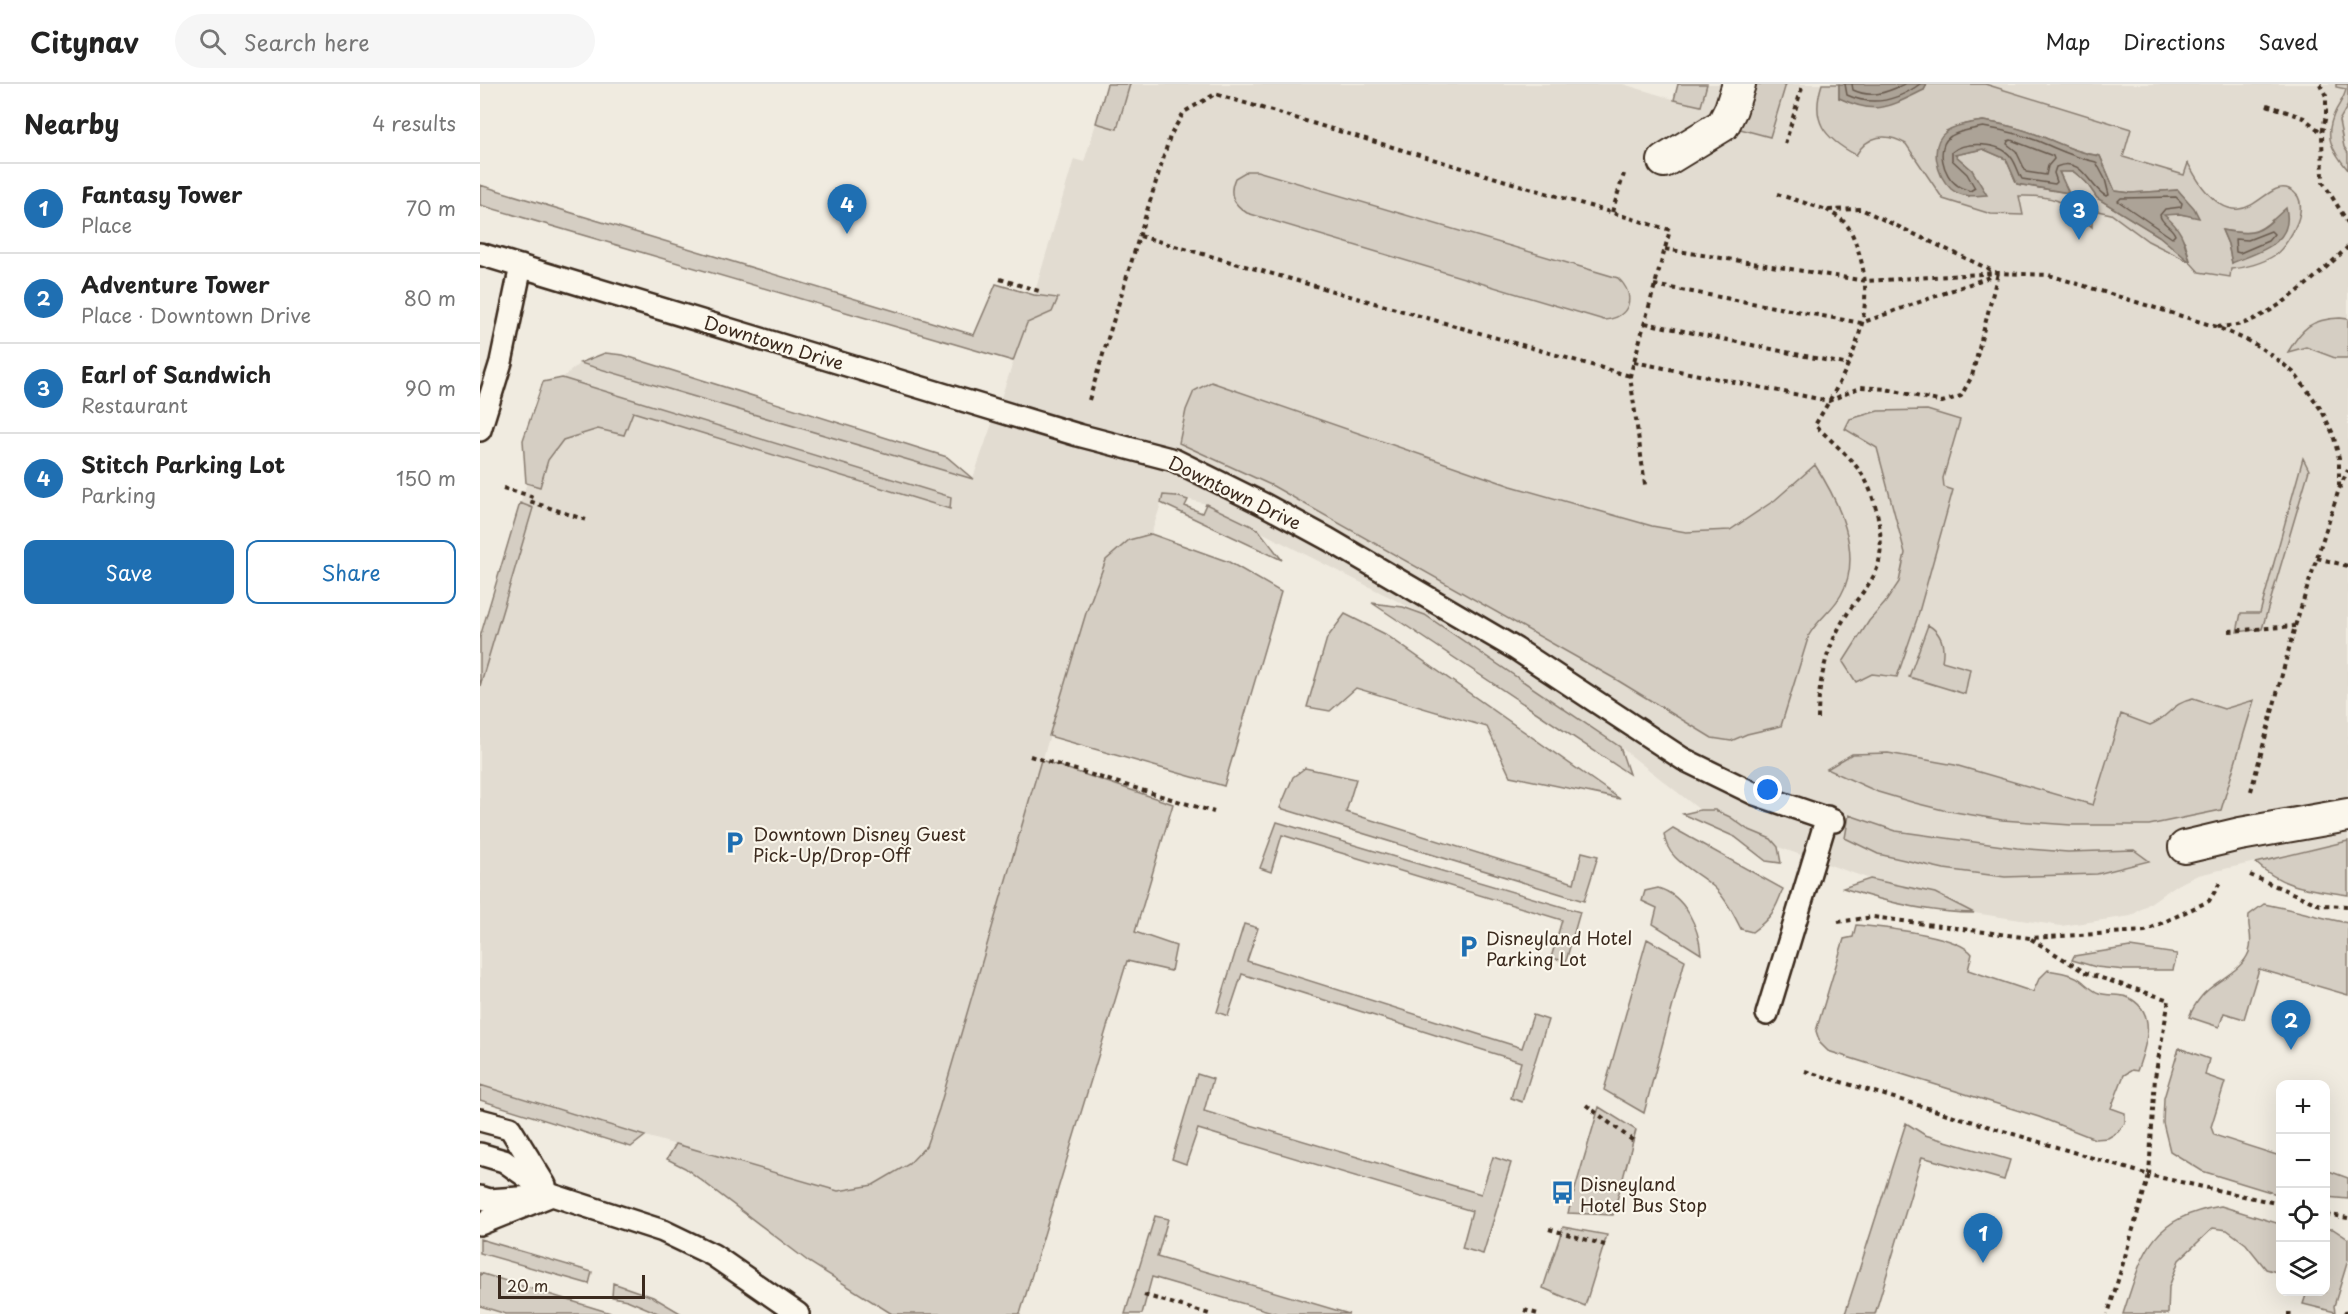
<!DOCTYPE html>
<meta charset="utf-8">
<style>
body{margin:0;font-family:"Playpen Sans",sans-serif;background:#f6f6f6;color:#222}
.controls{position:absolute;right:18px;bottom:18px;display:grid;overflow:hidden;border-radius:12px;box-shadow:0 6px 24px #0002}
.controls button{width:54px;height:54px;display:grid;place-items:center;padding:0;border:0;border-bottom:2px solid #e0e0e0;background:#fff;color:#222;font:30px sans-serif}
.scale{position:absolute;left:18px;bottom:15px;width:147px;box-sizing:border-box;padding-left:6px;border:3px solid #3b2a1e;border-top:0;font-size:16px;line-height:21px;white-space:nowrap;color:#3b2a1e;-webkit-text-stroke:4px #fbf7ec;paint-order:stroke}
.you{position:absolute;left:1288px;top:706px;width:21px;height:21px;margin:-15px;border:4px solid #fff;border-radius:50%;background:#1a73e8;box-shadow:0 0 0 9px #1a73e833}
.badge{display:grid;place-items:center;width:39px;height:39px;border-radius:50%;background:#1f6fb2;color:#fff;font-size:20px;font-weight:700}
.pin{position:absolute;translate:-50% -50px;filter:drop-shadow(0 2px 3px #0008)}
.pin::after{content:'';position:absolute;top:32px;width:21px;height:18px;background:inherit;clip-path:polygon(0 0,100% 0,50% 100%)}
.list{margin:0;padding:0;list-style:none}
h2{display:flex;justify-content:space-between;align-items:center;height:78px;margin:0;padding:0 24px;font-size:26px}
h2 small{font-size:20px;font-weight:400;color:#767676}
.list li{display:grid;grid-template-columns:39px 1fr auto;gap:18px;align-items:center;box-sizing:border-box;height:90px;padding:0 24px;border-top:2px solid #e0e0e0}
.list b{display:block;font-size:22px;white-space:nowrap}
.list p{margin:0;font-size:20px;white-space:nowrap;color:#767676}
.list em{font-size:20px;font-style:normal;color:#767676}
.actions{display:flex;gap:12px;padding:18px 24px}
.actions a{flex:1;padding:14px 0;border:2px solid #1f6fb2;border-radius:12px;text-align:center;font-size:21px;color:#1f6fb2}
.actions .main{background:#1f6fb2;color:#fff}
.icon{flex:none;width:33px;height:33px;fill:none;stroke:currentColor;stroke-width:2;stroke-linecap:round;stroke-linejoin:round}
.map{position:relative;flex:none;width:1868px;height:1230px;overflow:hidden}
header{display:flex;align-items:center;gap:36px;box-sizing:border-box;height:84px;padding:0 30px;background:#fff;border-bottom:2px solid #e0e0e0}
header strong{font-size:28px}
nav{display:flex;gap:33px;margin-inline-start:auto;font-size:21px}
.search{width:420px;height:54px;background:#f6f6f6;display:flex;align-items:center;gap:15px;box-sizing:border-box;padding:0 21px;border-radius:33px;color:#767676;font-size:22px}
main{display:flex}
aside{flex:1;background:#fff}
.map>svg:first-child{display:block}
.built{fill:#e2dcd1}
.green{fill:#d5cec3;stroke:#887c70;stroke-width:1.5;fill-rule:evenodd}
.water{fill:#aca397;stroke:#7f7367;stroke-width:1.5}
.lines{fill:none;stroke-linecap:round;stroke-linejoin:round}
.shore{stroke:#685a4e;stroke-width:1.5}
.service-casing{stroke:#3b2a1e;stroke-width:26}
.pedestrian-casing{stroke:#3b2a1e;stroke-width:36}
.path{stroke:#3b2a1e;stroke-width:4;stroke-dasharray:4.5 4.5;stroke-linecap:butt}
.service{stroke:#fbf7ec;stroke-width:21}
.pedestrian{stroke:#fbf7ec;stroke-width:32}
.labels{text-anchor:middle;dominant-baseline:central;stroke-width:4.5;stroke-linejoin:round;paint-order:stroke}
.street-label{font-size:18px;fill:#3b2a1e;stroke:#fbf7ec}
.poi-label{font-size:18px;fill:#3b2a1e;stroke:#fbf7ec;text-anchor:start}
</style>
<header>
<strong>Citynav</strong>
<div class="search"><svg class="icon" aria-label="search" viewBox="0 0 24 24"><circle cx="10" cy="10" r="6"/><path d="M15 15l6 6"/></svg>Search here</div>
<nav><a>Map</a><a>Directions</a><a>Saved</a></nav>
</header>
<main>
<aside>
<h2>Nearby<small>4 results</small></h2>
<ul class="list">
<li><span class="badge">1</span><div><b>Fantasy Tower</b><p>Place</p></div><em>70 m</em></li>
<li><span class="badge">2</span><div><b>Adventure Tower</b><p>Place · Downtown Drive</p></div><em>80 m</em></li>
<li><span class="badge">3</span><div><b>Earl of Sandwich</b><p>Restaurant</p></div><em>90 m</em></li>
<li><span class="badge">4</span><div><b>Stitch Parking Lot</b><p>Parking</p></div><em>150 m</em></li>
</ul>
<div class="actions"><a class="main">Save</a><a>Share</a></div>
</aside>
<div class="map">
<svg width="1868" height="1230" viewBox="0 0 1868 1230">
<rect width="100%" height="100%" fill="#f0ebe0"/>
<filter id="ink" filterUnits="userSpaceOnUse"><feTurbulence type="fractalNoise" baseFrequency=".0167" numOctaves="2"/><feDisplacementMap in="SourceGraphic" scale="12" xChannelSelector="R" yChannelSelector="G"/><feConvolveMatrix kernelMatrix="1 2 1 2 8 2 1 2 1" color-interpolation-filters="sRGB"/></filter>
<g filter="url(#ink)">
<path class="built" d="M 650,0 L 1143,0 L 1193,15 L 1198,0 L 1868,0 L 1868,757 L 1718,791 L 1695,802 L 1651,832 L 1581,842 L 1494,829 L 1455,809 L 1390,795 L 1298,763 L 1291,755 L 1267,745 L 1250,733 L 1235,726 L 1220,726 L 1140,663 L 945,531 L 726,420 L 696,412 L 684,411 L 671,450 L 649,456 L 626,476 L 606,529 L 459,1025 L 446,1062 L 429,1080 L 393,1101 L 358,1107 L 165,1052 L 0,1001 L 0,553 L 58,362 L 82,294 L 100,279 L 125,269 L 143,271 L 467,373 L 493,394 L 547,239 L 572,228 L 578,214 L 554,211 L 594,75 L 604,78 L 616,39 L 637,45 Z"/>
<path class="green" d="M 627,0 L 650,0 L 637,45 L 616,39 Z
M 1198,0 L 1227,0 L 1221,22 L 1194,16 Z
M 1261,0 L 1306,0 L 1290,53 L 1249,42 Z
M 1342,0 L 1359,0 L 1359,14 L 1444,6 L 1447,0 L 1505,0 L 1651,45 L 1643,73 L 1704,91 L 1708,79 C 1713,88 1718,98 1725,106 C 1766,155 1785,94 1809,105 C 1835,117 1810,159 1795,171 C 1783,179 1765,184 1751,185 L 1750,193 L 1719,188 L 1710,178 L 1668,157 L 1631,130 L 1609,125 L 1612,132 L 1612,143 C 1583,118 1579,111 1539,112 L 1543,131 L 1511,130 L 1463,115 L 1426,60 C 1406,48 1388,51 1376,71 C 1344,54 1330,37 1342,0 ZM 1503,37 C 1524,40 1543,45 1563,53 C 1582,61 1599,69 1620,72 L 1635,107 L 1651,109 L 1698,106 L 1718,133 L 1700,130 L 1683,130 L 1705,158 L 1710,176 L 1679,152 L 1617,114 L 1606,98 L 1594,88 L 1579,87 L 1588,109 L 1537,100 L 1526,75 L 1503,65 L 1475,71 L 1492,86 L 1489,113 L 1466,47 L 1485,40 ZM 1793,135 L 1752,179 L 1748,160 L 1742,146 C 1764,149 1775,153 1793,135 Z
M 1856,0 L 1868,0 L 1868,21 L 1859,37 L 1864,63 L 1868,69 L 1868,86 C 1851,65 1843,52 1856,26 C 1860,19 1865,12 1866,5 L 1856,3 Z
M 767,87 L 777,87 L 1138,194 C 1157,212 1150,234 1124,236 L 767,129 C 753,120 748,110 755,94 Z
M 0,101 L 494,251 L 516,200 L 554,211 L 578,214 L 572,228 L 547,239 L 533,277 L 0,121 Z
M 1860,234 L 1868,235 L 1868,274 L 1855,274 L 1826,263 L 1808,268 C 1822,244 1831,235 1860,234 Z
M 125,269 L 143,271 L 467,373 L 493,395 L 100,279 Z
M 82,294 L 471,413 L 470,425 L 153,328 L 144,351 L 118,345 L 83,356 L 68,376 L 60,403 L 46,399 L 43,356 L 63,298 Z
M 731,298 L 1031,402 L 1172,442 L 1206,448 L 1250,446 L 1295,416 L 1335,381 C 1358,416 1384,470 1361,511 C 1352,527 1338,535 1329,551 L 1301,642 L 1267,650 L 1251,657 L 1232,654 L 1137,596 L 793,402 L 699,359 L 706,326 L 714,307 Z
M 1447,326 L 1480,336 L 1463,394 L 1464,403 L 1473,406 L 1437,535 L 1417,593 L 1392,590 L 1376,598 L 1363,578 L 1389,537 L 1405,519 L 1419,498 L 1425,469 L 1397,364 L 1365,345 L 1370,335 L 1398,327 Z
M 1823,374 L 1829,386 L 1782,545 L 1757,548 L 1761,529 L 1780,529 Z
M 683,411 L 696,412 L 708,416 L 705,422 L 722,429 L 726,420 L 778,445 L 802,476 L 681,419 Z
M 40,419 L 53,424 L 0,602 L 0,553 Z
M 671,450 L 749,478 L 801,508 L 744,702 L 569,652 L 606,529 L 626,476 L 649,456 Z
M 892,519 L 923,523 L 945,531 L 1140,663 L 1149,690 Z
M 865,530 L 905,550 L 1140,715 L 1030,692 L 1007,643 L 876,604 L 850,627 L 827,623 L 847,554 Z
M 1448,541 C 1462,549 1465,562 1462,577 L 1490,585 L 1485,610 L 1429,593 Z
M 1713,615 L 1744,625 L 1774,616 L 1741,726 L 1669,741 L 1591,741 L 1522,736 L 1463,726 L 1435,719 L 1398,708 L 1347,685 L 1372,670 L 1408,669 L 1475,681 L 1613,721 L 1641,630 L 1670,641 C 1689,634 1691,619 1713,615 Z
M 561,676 L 693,720 L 655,848 L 696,862 L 691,887 L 647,877 L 540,1230 L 412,1230 L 329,1178 L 205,1084 L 187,1075 L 196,1060 L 358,1107 L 393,1101 L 429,1080 L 446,1062 L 459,1025 Z
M 825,684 L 876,695 L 866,728 L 1094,799 L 1102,768 L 1118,772 L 1104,817 L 800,724 L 813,693 Z
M 1220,726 L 1235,726 L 1250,733 L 1267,745 L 1291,755 L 1298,763 L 1301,779 L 1286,777 L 1255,753 L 1203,730 Z
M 1369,731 L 1416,747 L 1537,764 L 1588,768 L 1654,766 L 1669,777 L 1617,790 L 1525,793 L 1464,785 L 1398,770 L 1365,754 Z
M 797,738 L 1100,828 L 1086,877 L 1071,874 L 1082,836 L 802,751 L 791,788 L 780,784 Z
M 1193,744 L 1303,805 C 1295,827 1291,834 1272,848 L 1261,845 C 1254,831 1246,815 1235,804 C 1216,786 1187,778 1184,750 Z
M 1868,757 L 1868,811 C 1832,805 1804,805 1776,779 Z
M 1390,795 L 1455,809 L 1494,829 C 1449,829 1405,818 1363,804 Z
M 1178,804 C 1206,812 1219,844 1221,870 L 1173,840 L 1177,824 L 1162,817 L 1165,807 Z
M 1784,820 C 1813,825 1840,834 1868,839 L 1868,911 L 1779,885 L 1764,935 L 1744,929 L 1739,943 L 1709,933 C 1712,926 1716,919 1721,913 C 1734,896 1761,889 1769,868 C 1774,855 1767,844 1769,831 Z
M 764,840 L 778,844 L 767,877 L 1042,964 L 1053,931 L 1068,936 L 1042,1018 L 1031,1014 L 1041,978 L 762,890 L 748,932 L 737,928 Z
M 1376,841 C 1403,844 1476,850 1492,870 L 1488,886 L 1553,908 L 1559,895 L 1568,886 C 1577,888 1588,889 1596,893 C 1604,897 1610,906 1619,909 C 1627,912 1638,910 1647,913 C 1679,927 1666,962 1657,987 L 1652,986 L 1644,991 L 1631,1024 L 1645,1029 L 1645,1039 L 1638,1048 L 1628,1054 L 1615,1055 L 1559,1033 L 1348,967 L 1340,959 L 1336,947 L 1364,855 L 1373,853 Z
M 1167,855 L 1205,876 L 1164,1029 L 1124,1006 Z
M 1650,863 L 1697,870 L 1693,886 L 1645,886 L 1616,883 L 1592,876 L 1594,872 Z
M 1699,964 L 1729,975 L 1725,991 L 1745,998 L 1731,1043 L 1734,1051 L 1800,1072 L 1800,1111 L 1722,1087 L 1690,1067 L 1683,1039 L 1684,1014 Z
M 717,990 L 733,995 L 724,1027 L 1001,1110 L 1013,1073 L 1031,1079 L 1003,1170 L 982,1164 L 992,1127 L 718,1045 L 706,1080 L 692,1075 Z
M 0,1001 L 165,1052 L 151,1063 L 0,1016 Z
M 1119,1023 L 1156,1046 L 1133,1131 L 1088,1129 Z
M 1426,1039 L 1445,1051 L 1530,1076 L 1524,1096 L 1442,1073 L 1395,1230 L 1365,1230 Z
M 1846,1086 L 1868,1094 L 1868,1115 L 1846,1113 Z
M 1741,1122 L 1800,1140 L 1800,1189 L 1786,1185 L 1766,1160 L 1747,1146 L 1733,1144 L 1699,1176 L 1689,1203 L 1688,1230 L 1643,1230 C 1663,1169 1669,1134 1741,1122 Z
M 675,1132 L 688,1135 L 677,1173 L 869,1230 L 799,1230 L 672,1193 L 662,1230 L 645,1230 Z
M 1083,1143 L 1127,1151 L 1105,1222 L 1063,1204 Z
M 1846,1145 L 1853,1145 L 1868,1155 L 1868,1176 L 1854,1222 L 1855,1228 L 1823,1220 L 1827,1208 L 1846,1208 Z
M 0,1155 L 112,1188 L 109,1200 L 0,1169 Z
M 0,1189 L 134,1230 L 26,1230 L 0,1222 Z
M 133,1199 L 173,1213 L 202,1230 L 180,1230 L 147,1216 L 132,1213 Z"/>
<path class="water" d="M 1359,0 L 1447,0 L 1444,6 C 1409,23 1397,32 1359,14 Z
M 1503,37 C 1524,40 1543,45 1563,53 C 1583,61 1599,69 1620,72 L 1635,107 L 1651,109 L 1698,106 L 1714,124 L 1719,134 L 1700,130 L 1684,131 C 1702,145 1704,156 1710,178 L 1679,152 L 1617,114 L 1606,98 L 1594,88 L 1579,88 L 1589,109 L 1537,100 L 1526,75 L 1503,65 L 1475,71 L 1492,86 L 1507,111 C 1494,112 1482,114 1471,105 C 1457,92 1448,60 1467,47 C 1477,40 1492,39 1503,37 Z
M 1806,124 C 1815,160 1778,168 1752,179 L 1748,160 L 1742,146 C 1779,153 1779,148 1806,124 Z"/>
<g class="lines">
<path class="shore" d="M 1365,0 L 1367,11 C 1393,23 1418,16 1440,0
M 1372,0 L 1373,6 C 1392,15 1407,8 1425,0
M 1503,43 C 1522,46 1540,50 1558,57 C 1580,66 1592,73 1616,78 L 1625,95 L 1629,111 L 1626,112 C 1609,104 1603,71 1576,83 L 1574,89 L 1577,98 L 1575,100 L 1542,95 C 1538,88 1536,79 1531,73 C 1520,58 1485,57 1472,68 L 1472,76 L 1487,90 L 1495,104 L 1490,107 C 1486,105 1480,104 1477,101 C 1463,92 1455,62 1471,52 C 1480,46 1493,45 1503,43 Z
M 1531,56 L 1573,72 L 1574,75 L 1568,82 L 1566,91 L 1546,88 L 1536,67 L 1527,60 L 1528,57 Z
M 1696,113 L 1702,119 L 1701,123 L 1685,125 L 1680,131 C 1681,140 1692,142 1695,151 L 1692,154 L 1638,117 L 1641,114 Z
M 1791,147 L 1794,150 L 1788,157 L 1760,169 L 1756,168 L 1755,155 L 1768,156 Z"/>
<defs>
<path id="service" d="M 0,170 L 598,351 L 694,376 L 785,421 L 848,455 L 1036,565 L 1203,675 L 1275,710 L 1354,737
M 0,346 L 21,278 L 41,182
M 1287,930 L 1347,733
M 0,1036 L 30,1044 L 65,1101
M 0,1070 L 24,1077 L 72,1111 L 183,1147 L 233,1171 L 318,1230
M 0,1113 L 9,1116 L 53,1113
M 0,1140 L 72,1111"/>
<path id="pedestrian" d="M 1184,77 L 1243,41 L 1251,25 L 1259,0
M 1705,763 L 1760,750 L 1868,731"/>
</defs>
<use href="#service" class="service-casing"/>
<use href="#pedestrian" class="pedestrian-casing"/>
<path class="path" d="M 1840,0 L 1846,12 L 1846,31 L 1842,49 L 1843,98 L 1868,139
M 1787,21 L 1824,34 L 1842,49
M 1305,60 L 1323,0
M 1297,110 L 1347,126 L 1381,125 L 1517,189
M 1132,128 L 1144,90
M 660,152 L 1150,292
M 1185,165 L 1386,197 L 1518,189 L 1569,191 L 1737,243 L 1773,259 L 1793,272 L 1813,288 L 1828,307 L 1842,327 L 1853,350 L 1859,374 L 1859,405
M 520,195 L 559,207
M 1174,201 L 1381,239 L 1512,192
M 1165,239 L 1369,281
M 1737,243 C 1746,242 1757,242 1765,239 C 1805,223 1838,191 1868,163
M 1154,278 L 1349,317 L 1381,303 L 1406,305 L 1462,318 L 1481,312 L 1492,292 L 1518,189
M 609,316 L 690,52 L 704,28 L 735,10 L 1190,146 L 1150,292 L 1165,401
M 23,404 L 51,412 L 49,417 L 106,436
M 1837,474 L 1868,482
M 1749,547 L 1815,542
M 1338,635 C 1338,596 1347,560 1369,527 C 1377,515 1389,502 1395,489 C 1407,466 1398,422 1387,399 C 1378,379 1351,357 1335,341 C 1367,288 1399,233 1379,169 C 1376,160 1372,147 1366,140 C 1361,134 1353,130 1347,126
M 550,672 L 734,728
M 1771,707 L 1815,542 L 1859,405 L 1868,386
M 1770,791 L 1840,821 L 1868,822
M 1358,838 L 1393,833 L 1550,854 L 1665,847 L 1729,817 L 1740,799
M 1551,855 L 1606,889 L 1689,916 L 1675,993 L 1669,1091 L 1800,1120
M 1325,987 L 1669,1091 L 1628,1230
M 1106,1021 L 1156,1059
M 1846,1130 L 1868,1134
M 1069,1145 L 1125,1161
M 664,1211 L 729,1230
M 1044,1226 L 1058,1230
M 1865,1227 L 1866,1230
M 1807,1230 L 1815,1230"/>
<use href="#service" class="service"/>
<use href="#pedestrian" class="pedestrian"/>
</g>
</g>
<defs>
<symbol id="parking-bare" viewBox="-9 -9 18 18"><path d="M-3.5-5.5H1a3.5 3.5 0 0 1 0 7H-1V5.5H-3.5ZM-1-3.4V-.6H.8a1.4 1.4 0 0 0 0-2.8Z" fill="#1f6fb2" stroke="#fbf7ec" stroke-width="2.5" paint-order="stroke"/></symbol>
<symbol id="bus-bare" viewBox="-9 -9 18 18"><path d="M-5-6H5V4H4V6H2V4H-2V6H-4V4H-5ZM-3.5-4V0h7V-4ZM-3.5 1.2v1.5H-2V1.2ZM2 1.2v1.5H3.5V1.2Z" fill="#1f6fb2" stroke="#fbf7ec" stroke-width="2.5" paint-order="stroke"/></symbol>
</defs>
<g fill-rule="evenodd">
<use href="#parking-bare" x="238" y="742" width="33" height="33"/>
<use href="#parking-bare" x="972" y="846" width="33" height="33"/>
<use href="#bus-bare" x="1066" y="1092" width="33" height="33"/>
</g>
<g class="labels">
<g class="street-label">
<text transform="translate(294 258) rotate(17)">Downtown Drive</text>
<text transform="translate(755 408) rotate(26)">Downtown Drive</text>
</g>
<g class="poi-label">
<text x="273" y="749">Downtown Disney Guest<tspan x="273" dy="21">Pick-Up/Drop-Off</tspan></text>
<text x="1006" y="853">Disneyland Hotel<tspan x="1006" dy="21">Parking Lot</tspan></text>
<text x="1100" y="1099">Disneyland<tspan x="1100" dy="21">Hotel Bus Stop</tspan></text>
</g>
</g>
</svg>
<div class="controls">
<button>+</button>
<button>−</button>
<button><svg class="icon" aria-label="locate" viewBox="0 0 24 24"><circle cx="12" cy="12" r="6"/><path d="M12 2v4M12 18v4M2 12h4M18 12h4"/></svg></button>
<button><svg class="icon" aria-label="layers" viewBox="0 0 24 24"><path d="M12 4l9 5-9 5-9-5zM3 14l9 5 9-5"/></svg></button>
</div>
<div class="scale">20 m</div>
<div class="you"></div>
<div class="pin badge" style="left:1503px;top:1179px">1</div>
<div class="pin badge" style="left:1811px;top:966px">2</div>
<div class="pin badge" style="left:1599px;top:156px">3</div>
<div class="pin badge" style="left:367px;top:150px">4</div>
</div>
</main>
